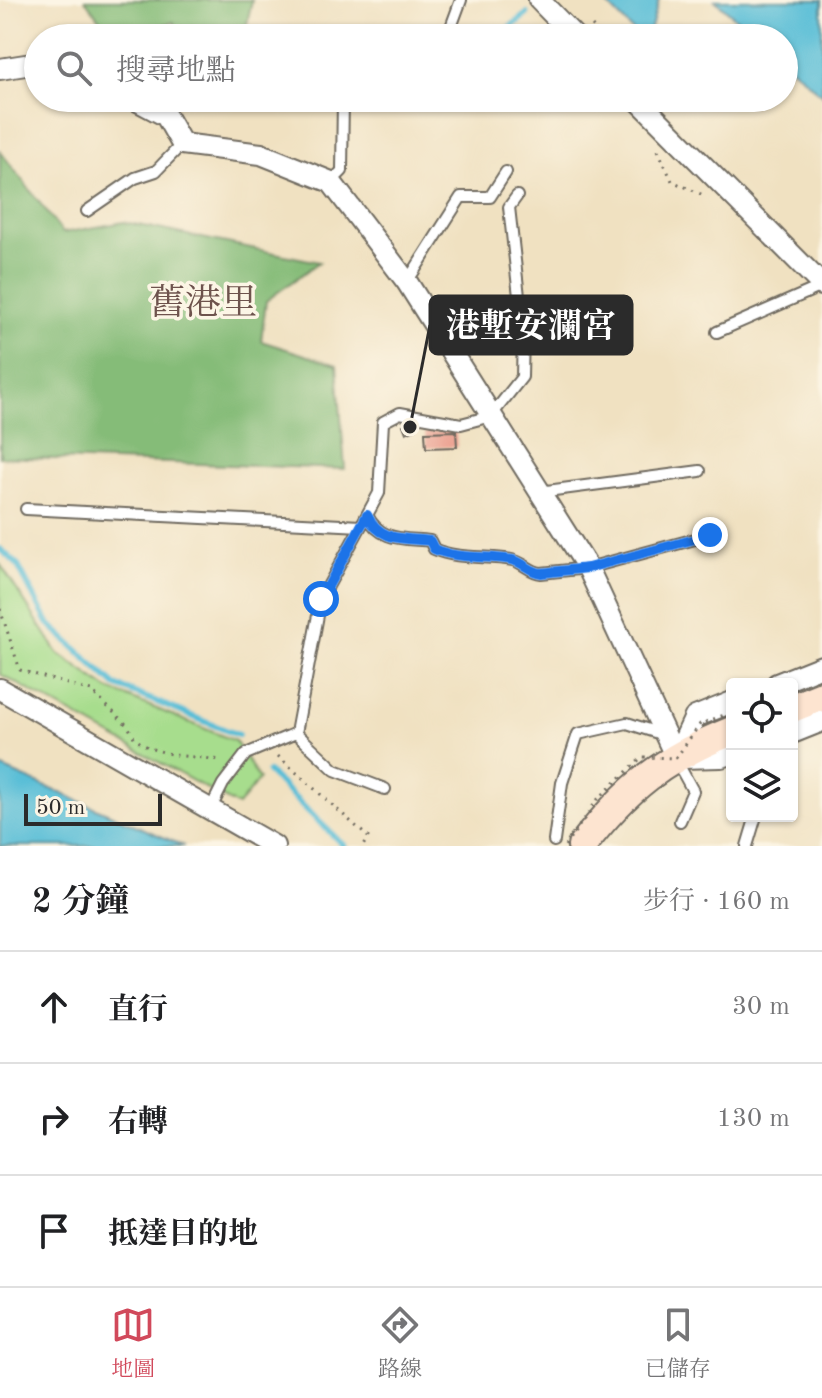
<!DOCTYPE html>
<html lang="zh-TW">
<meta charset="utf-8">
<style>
body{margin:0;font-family:"Old Standard TT","Noto Serif TC",serif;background:#f6f6f6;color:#202124}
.controls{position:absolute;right:24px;bottom:24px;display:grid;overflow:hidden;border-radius:8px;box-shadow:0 2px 6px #0004}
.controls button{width:72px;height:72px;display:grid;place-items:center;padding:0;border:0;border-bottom:2px solid #e0e0e0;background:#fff;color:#202124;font:40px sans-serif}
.scale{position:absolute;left:24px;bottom:20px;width:138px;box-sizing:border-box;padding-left:8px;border:4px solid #2b2b2b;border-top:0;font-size:22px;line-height:28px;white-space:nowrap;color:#2b2b2b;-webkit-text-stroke:6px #fcf5e5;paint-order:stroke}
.stop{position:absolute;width:24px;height:24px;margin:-18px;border:6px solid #1a73e8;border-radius:50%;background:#fff}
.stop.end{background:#1a73e8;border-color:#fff;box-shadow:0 2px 8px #0008}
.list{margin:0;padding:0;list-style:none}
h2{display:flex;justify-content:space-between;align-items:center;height:104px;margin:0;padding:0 32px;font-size:34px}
h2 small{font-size:26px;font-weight:400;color:#757577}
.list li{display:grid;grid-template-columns:52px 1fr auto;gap:24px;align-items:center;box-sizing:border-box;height:112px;padding:0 32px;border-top:2px solid #e0e0e0}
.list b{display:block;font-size:30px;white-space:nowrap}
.list em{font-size:26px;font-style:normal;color:#757577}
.icon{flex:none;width:44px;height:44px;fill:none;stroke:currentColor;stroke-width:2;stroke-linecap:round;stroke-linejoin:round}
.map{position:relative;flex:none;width:822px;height:846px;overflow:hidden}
.search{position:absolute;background:#fff;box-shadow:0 2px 6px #0004;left:24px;right:24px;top:24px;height:88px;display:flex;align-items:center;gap:20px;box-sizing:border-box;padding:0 28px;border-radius:44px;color:#757577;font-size:30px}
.sheet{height:440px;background:#fff}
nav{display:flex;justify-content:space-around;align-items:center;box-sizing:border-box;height:112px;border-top:2px solid #e0e0e0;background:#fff;font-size:22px;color:#757577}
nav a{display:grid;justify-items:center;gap:4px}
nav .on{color:#d1495b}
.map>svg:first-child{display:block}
.green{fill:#a7dd8d;stroke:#69845c;stroke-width:2}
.forest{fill:#85bc78;stroke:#587452;stroke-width:2}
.water{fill:#59bed7;stroke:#427481;stroke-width:2}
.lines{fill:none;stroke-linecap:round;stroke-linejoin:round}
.stream{stroke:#59bed7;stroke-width:6}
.building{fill:#ea9c8c}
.lane-casing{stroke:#706b60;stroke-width:14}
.street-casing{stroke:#706b60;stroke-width:24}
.secondary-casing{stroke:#706b60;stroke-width:32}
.path{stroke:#706b60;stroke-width:3;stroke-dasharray:2 6;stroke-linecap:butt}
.lane{stroke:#fff;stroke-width:10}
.street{stroke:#fff;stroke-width:20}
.secondary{stroke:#fde4d0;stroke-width:28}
.path-bridge{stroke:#706b60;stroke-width:3;stroke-dasharray:2 6;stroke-linecap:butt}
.route{stroke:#1a73e8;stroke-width:10}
.labels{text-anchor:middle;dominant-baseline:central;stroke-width:7;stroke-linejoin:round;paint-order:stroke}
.quarter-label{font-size:36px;fill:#6e534d;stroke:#fcf5e5}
.leader{fill:none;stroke:#2b2b2b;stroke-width:3}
.callout-dot{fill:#2b2b2b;stroke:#fcf5e5;stroke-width:3}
.callout{fill:#2b2b2b;stroke:#2b2b2b;stroke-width:3}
.callout-label{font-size:34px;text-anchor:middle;font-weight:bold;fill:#fff}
</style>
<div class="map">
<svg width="822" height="846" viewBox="0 0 822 846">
<rect width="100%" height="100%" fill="#fcf5e5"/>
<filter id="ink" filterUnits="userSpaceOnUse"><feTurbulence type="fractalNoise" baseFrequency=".0125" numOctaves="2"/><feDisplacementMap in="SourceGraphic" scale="16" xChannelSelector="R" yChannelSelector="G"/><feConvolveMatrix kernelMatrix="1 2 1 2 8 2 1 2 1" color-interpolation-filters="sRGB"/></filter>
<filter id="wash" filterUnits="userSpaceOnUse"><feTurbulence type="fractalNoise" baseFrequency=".006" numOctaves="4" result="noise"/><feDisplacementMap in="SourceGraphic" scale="32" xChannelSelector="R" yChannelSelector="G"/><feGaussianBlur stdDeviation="1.8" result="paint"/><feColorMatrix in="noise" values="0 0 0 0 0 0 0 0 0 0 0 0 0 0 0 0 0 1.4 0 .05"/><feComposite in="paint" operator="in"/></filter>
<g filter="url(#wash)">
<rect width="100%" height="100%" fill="#f0e1c1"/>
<path class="green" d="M 0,564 L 58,653 L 108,689 L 235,741 L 259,779 L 238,806 L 0,674 Z"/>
<path class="forest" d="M 85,0 L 252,0 L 244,38 L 179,38 L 174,22 L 113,38 Z
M 0,151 L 63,233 L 124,222 L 319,262 L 266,301 L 261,341 L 337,365 L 345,469 L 0,457 Z"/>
<path class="water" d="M 603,0 L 659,0 L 648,38 L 640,38 Z
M 715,0 L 822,0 L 822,95 L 784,61 L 784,38 L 758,38 Z
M 0,767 L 184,846 L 0,846 Z"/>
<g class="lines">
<path class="stream" d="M 506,30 L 527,14
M 0,549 L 17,564 L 48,623 L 115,685 L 238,735
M 268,772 L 344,846"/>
</g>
<g id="blocks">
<path class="building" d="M 413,421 L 416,429 L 406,433 L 403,425 Z
M 456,431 L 457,447 L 426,448 L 425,432 Z"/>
</g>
</g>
<g filter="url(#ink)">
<use href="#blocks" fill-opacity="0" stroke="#706b60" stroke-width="2"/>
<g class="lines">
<defs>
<path id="lane" d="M 447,38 L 461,0
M 331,182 L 342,171 L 343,98
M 87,211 L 135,178 L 156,171 L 182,144
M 407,282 L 461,197 L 490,197 L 506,172
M 717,332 L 822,286
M 539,492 L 700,471
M 26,509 L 361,526
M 367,515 C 380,542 404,538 430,541 L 434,549 C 458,560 487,555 512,560 C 523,562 530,572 541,573 L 588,568 L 710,535
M 296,733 L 335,770 L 385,789
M 676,760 L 693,791 L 680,821
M 210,810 L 223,784 L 246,754 L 296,733 L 321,599 L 379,493 L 383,422 L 400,413 L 461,424 L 491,416 L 522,377 L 523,332 L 509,207 L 517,196
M 554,841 L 562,783 L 578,734 L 627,723 L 664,735
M 747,846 L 756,816"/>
<path id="street" d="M 539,0 L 576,38
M 0,69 L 38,63
M 132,98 L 166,116 L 182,144 L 261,154 L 331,182 L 407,282 L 588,568 L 676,758
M 636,98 L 822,285
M 777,684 L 822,666
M 0,689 L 274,846
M 792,733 L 822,721
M 676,758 L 695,717 L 732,702
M 680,758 L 721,757 L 732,754"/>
<path id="secondary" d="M 792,708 L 822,696
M 582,846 C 626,788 664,758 732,731"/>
</defs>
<use href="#lane" class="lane-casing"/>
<use href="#street" class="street-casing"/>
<use href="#secondary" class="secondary-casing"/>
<path class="path" d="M 592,26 L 604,38
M 606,98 L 619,108
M 658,150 L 672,181 L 703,195
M 0,609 L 20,670 L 91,691 L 128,726 L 135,739 L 149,748 L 174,755 L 222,760
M 278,756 L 368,837 L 363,846"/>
<use href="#lane" class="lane"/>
<use href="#street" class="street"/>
<use href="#secondary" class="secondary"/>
<path class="path-bridge" d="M 565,846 L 598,799 L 642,757 L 676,758 L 700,724 L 732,712"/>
</g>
</g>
<g class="lines" filter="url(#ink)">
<path class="route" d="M 321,599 L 367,515 C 380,542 404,538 430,541 L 434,549 C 458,560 487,555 512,560 C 523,562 530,572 541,573 L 588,568 L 710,535"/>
</g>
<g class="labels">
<g class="quarter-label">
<text x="203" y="305">舊港里</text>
</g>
</g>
<path class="leader" d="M410 427L430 325"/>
<circle class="callout-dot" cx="410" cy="427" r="8"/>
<rect class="callout" x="430" y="296" width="202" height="58" rx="8"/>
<g class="callout-label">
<text x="531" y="337">港塹安瀾宮</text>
</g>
</svg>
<div class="controls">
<button><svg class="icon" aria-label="locate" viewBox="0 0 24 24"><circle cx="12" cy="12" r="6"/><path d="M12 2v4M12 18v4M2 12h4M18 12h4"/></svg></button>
<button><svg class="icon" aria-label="layers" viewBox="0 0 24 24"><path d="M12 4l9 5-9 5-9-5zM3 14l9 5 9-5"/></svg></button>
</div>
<div class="scale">50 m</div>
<div class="stop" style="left:321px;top:599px"></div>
<div class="stop end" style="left:710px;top:535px"></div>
<div class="search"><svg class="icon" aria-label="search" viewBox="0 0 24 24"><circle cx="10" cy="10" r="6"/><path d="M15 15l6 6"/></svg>搜尋地點</div>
</div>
<section class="sheet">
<h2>2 分鐘<small>步行 · 160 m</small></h2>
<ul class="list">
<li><svg class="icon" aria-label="ahead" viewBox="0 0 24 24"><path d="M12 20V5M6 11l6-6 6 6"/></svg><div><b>直行</b></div><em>30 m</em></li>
<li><svg class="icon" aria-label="right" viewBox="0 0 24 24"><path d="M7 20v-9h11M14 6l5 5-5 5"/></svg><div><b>右轉</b></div><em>130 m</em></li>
<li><svg class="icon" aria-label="arrive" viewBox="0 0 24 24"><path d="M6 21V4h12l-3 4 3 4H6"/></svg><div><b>抵達目的地</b></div></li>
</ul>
</section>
<nav>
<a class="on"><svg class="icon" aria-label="map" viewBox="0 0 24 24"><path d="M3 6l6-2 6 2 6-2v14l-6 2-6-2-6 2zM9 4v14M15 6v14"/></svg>地圖</a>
<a><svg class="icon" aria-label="directions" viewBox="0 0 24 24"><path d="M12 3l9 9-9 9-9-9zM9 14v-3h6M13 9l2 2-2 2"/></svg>路線</a>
<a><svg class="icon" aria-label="saved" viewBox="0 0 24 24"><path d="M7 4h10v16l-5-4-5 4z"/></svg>已儲存</a>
</nav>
